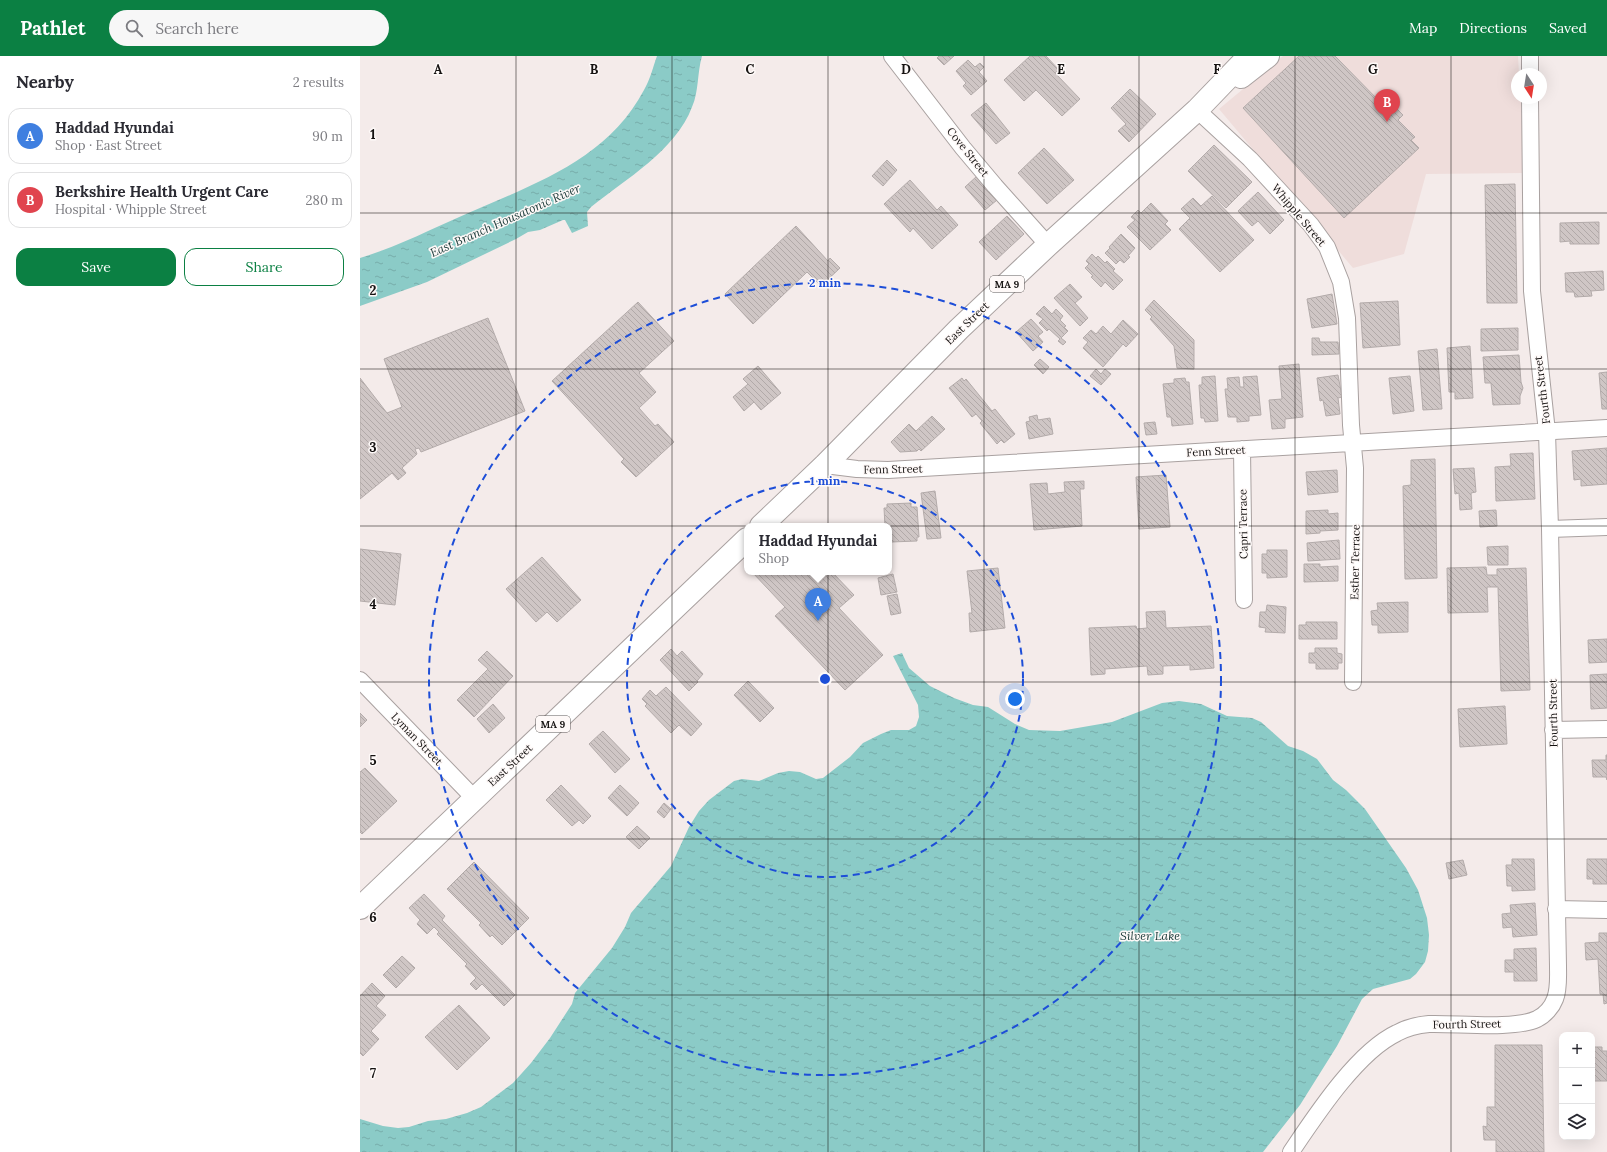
<!DOCTYPE html>
<meta charset="utf-8">
<style>
body{margin:0;font-family:Lora,serif;background:#f7f7f7;color:#2b2b33}
.controls{position:absolute;right:12px;bottom:12px;display:grid;overflow:hidden;border-radius:8px;box-shadow:0 4px 16px #0002}
.controls button{width:36px;height:36px;display:grid;place-items:center;padding:0;border:0;border-bottom:1px solid #e1e1e2;background:#fff;color:#2b2b33;font:20px sans-serif}
.compass{position:absolute;left:1151px;top:12px;width:36px;height:36px;border-radius:50%;background:#fff;box-shadow:0 4px 16px #0002;rotate:168deg}
.you{position:absolute;left:655px;top:643px;width:14px;height:14px;margin:-10px;border:3px solid #fff;border-radius:50%;background:#1a73e8;box-shadow:0 0 0 6px #1a73e833}
.badge{display:grid;place-items:center;width:26px;height:26px;border-radius:50%;background:#0b8043;color:#fff;font-size:13px;font-weight:700}
.pin{position:absolute;translate:-50% -33px;filter:drop-shadow(0 1px 2px #0008)}
.pin::after{content:'';position:absolute;top:21px;width:14px;height:12px;background:inherit;clip-path:polygon(0 0,100% 0,50% 100%)}
.popup{position:absolute;left:384px;top:467px;width:148px;height:52px;box-sizing:border-box;display:grid;place-content:center;border-radius:8px;background:#fff;filter:drop-shadow(0 1px 3px #0005);font-size:13px;white-space:nowrap;color:#7c7c81}
.popup b{font-size:15px;color:#2b2b33}
.popup::after{content:'';position:absolute;left:50%;top:100%;margin-left:-8px;border:8px solid transparent;border-top-color:#fff}
.list{margin:0;padding:0;list-style:none}
h2{display:flex;justify-content:space-between;align-items:center;height:52px;margin:0;padding:0 16px;font-size:17px}
h2 small{font-size:13px;font-weight:400;color:#7c7c81}
.list li{display:grid;grid-template-columns:26px 1fr auto;gap:12px;align-items:center;box-sizing:border-box;height:56px;margin:0 8px 8px;padding:0 8px;border:1px solid #e1e1e2;border-radius:12px}
.list b{display:block;font-size:15px;white-space:nowrap}
.list p{margin:0;font-size:13px;white-space:nowrap;color:#7c7c81}
.list em{font-size:13px;font-style:normal;color:#7c7c81}
.actions{display:flex;gap:8px;padding:12px 16px}
.actions a{flex:1;padding:9px 0;border:1px solid #0b8043;border-radius:12px;text-align:center;font-size:14px;color:#0b8043}
.actions .main{background:#0b8043;color:#fff}
.icon{flex:none;width:22px;height:22px;fill:none;stroke:currentColor;stroke-width:2;stroke-linecap:round;stroke-linejoin:round}
.map{position:relative;flex:none;width:1247px;height:1096px;overflow:hidden}
header{display:flex;align-items:center;gap:24px;box-sizing:border-box;height:56px;padding:0 20px;background:#0b8043;color:#fff}
header strong{font-size:19px}
nav{display:flex;gap:22px;margin-inline-start:auto;font-size:14px}
.search{width:280px;height:36px;background:#f7f7f7;display:flex;align-items:center;gap:10px;box-sizing:border-box;padding:0 14px;border-radius:22px;color:#7c7c81;font-size:15px}
main{display:flex}
aside{flex:1;background:#fff}
.map>svg:first-child{display:block}
.built{fill:#efdddb}
.water{fill:url(#water-ripples)}
.building{fill:url(#building-back-hatch);stroke:#b3abaa}
.lines{fill:none;stroke-linecap:round;stroke-linejoin:round}
.minor-casing{stroke:#a9a1a0;stroke-width:18}
.highway-casing{stroke:#a9a1a0;stroke-width:24}
.minor{stroke:#fff;stroke-width:16}
.highway{stroke:#fff;stroke-width:22}
.grid{fill:none;stroke:#151211;stroke-width:1;stroke-opacity:0.55}
.ring{fill:none;stroke:#1d4ed8;stroke-width:2;stroke-dasharray:7 5}
.labels{text-anchor:middle;dominant-baseline:central;stroke-width:3;stroke-linejoin:round;paint-order:stroke}
.shield{fill:#fef9f8;stroke:#5b5756;stroke-width:1}
.shield-label{font-size:10px;font-weight:bold;fill:#151211}
.street-label{font-size:11px;fill:#151211;stroke:#fef9f8}
.water-label{font-size:12px;font-style:italic;fill:#193937;stroke:#fef9f8}
.grid-label{font-size:13px;text-anchor:middle;font-weight:bold;fill:#151211;stroke:#fef9f8;stroke-width:3;stroke-linejoin:round;paint-order:stroke}
.centre{fill:#1d4ed8;stroke:#fef9f8;stroke-width:2}
.ring-label{font-size:12px;text-anchor:middle;font-weight:bold;fill:#1d4ed8;stroke:#fef9f8;stroke-width:3;stroke-linejoin:round;paint-order:stroke}
</style>
<header>
<strong>Pathlet</strong>
<div class="search"><svg class="icon" aria-label="search" viewBox="0 0 24 24"><circle cx="10" cy="10" r="6"/><path d="M15 15l6 6"/></svg>Search here</div>
<nav><a>Map</a><a>Directions</a><a>Saved</a></nav>
</header>
<main>
<aside>
<h2>Nearby<small>2 results</small></h2>
<ul class="list">
<li><span class="badge" style="background:#3f7fe0">A</span><div><b>Haddad Hyundai</b><p>Shop · East Street</p></div><em>90 m</em></li>
<li><span class="badge" style="background:#e0444e">B</span><div><b>Berkshire Health Urgent Care</b><p>Hospital · Whipple Street</p></div><em>280 m</em></li>
</ul>
<div class="actions"><a class="main">Save</a><a>Share</a></div>
</aside>
<div class="map">
<svg width="1247" height="1096" viewBox="0 0 1247 1096">
<defs>
<pattern id="water-ripples" width="26" height="14" patternUnits="userSpaceOnUse"><rect width="26" height="14" fill="#8bcbc7"/><path d="M2 4q2-2 4 0t4 0M15 11q2-2 4 0t4 0" fill="none" stroke="#77adaa"/></pattern>
<pattern id="building-back-hatch" width="6" height="6" patternUnits="userSpaceOnUse"><rect width="6" height="6" fill="#cfc6c5"/><path d="M-1 5l2 2M0 0l6 6M5-1l2 2" fill="none" stroke="#b1a9a8"/></pattern>
</defs>
<rect width="100%" height="100%" fill="#f4ebea"/>
<path class="built" d="M 923,0 L 1158,0 L 1159,18 L 1157,18 L 1157,42 L 1161,42 L 1164,117 L 1066,118 L 1044,198 L 993,212 L 859,53 Z"/>
<path class="water" d="M 297,0 L 342,0 C 337,17 339,35 332,51 C 316,94 266,123 231,151 L 227,156 L 228,170 L 212,177 L 205,164 L 203,164 L 180,174 L 168,176 L 156,183 L 67,226 L 0,250 L 0,202 C 37,191 71,173 106,158 C 174,128 247,104 284,34 C 290,24 293,11 297,0 Z
M 542,597 L 549,612 L 570,630 L 594,642 L 613,649 L 628,651 L 655,668 L 669,674 L 700,675 L 752,666 L 802,647 L 819,645 L 841,648 L 867,660 L 892,662 L 901,666 L 928,690 L 943,695 L 957,703 L 973,724 L 986,734 L 1005,753 L 1046,812 L 1058,834 L 1067,862 L 1069,879 L 1068,895 L 1065,906 L 1056,918 L 1050,923 L 1013,933 L 1002,943 L 977,990 L 940,1049 L 903,1096 L 0,1096 L 0,1063 L 23,1070 L 38,1072 L 49,1071 L 68,1065 L 86,1063 L 107,1057 L 121,1051 L 153,1027 L 171,1007 L 190,982 L 212,948 L 215,937 L 252,892 L 265,871 L 271,857 L 311,810 L 329,771 L 339,755 L 349,744 L 374,725 L 382,723 L 399,725 L 418,717 L 429,715 L 440,716 L 456,723 L 463,722 L 490,701 L 503,687 L 521,678 L 531,674 L 549,674 L 556,670 L 559,661 L 558,649 L 533,600 Z"/>
<path class="building" d="M 579,0 L 594,0 L 584,9 L 577,2 Z
M 670,0 L 686,0 L 699,14 L 695,17 L 720,43 L 702,60 L 676,34 L 664,45 L 644,24 Z
M 939,0 L 975,0 L 1023,49 L 1028,44 L 1043,59 L 1038,64 L 1055,81 L 1051,84 L 1059,92 L 984,162 L 883,52 Z
M 608,4 L 615,11 L 620,7 L 624,11 L 619,16 L 627,25 L 611,39 L 603,30 L 606,27 L 596,15 Z
M 770,33 L 796,58 L 769,86 L 758,75 L 766,68 L 751,52 Z
M 626,47 L 650,77 L 636,88 L 611,59 Z
M 854,89 L 892,126 L 866,152 L 828,115 Z
M 684,92 L 714,124 L 687,148 L 658,117 Z
M 527,104 L 537,114 L 523,130 L 512,120 Z
M 617,120 L 637,144 L 625,154 L 605,131 Z
M 550,124 L 577,154 L 581,150 L 598,169 L 572,193 L 553,172 L 550,176 L 524,148 Z
M 1155,128 L 1157,247 L 1127,247 L 1125,129 Z
M 898,136 L 924,164 L 910,178 L 898,165 L 892,170 L 878,155 Z
M 852,140 L 894,184 L 860,216 L 819,173 L 830,162 L 821,153 L 833,142 L 841,150 Z
M 791,147 L 808,165 L 805,168 L 811,174 L 790,194 L 767,171 L 775,164 L 771,161 L 778,154 L 781,157 Z
M 647,160 L 664,178 L 636,204 L 619,186 Z
M 1239,166 L 1239,188 L 1210,188 L 1210,185 L 1200,186 L 1200,167 Z
M 436,170 L 468,205 L 470,202 L 480,212 L 461,230 L 447,216 L 393,268 L 365,238 Z
M 761,178 L 775,192 L 768,200 L 770,201 L 764,207 L 760,204 L 756,208 L 745,197 L 750,192 L 749,191 Z
M 732,198 L 736,202 L 738,200 L 745,207 L 747,205 L 755,213 L 753,215 L 763,224 L 753,234 L 745,226 L 741,231 L 731,221 L 733,220 L 725,212 L 729,208 L 726,205 Z
M 1243,215 L 1244,234 L 1231,235 L 1232,240 L 1215,241 L 1214,236 L 1206,236 L 1205,217 Z
M 710,228 L 722,241 L 715,247 L 728,262 L 720,270 L 694,242 Z
M 972,238 L 977,268 L 952,272 L 947,243 Z
M 794,244 L 834,284 L 834,313 L 817,312 L 814,290 L 790,263 L 792,261 L 785,254 Z
M 1038,245 L 1040,289 L 1003,292 L 1000,247 Z
M 278,246 L 314,285 L 279,317 L 296,336 L 279,352 L 295,370 L 298,368 L 314,386 L 276,421 L 261,406 L 264,403 L 192,325 Z
M 684,250 L 692,258 L 696,253 L 703,260 L 700,264 L 706,270 L 704,271 L 708,275 L 701,282 L 706,286 L 703,289 L 698,285 L 700,283 L 689,273 L 687,275 L 679,267 L 683,263 L 676,258 Z
M 128,262 L 165,355 L 61,396 L 59,392 L 55,393 L 57,398 L 42,412 L 46,417 L 38,424 L 32,417 L 0,443 L 0,322 L 27,357 L 42,351 L 24,303 Z
M 671,263 L 683,276 L 678,280 L 683,286 L 673,295 L 656,276 Z
M 763,264 L 778,278 L 766,291 L 763,288 L 743,311 L 723,292 L 728,286 L 723,282 L 731,274 L 736,278 L 743,270 L 751,278 Z
M 1158,272 L 1158,294 L 1121,295 L 1121,273 Z
M 952,282 L 959,282 L 960,286 L 978,286 L 979,298 L 952,299 Z
M 1110,290 L 1113,342 L 1095,343 L 1095,336 L 1089,336 L 1087,292 Z
M 1077,293 L 1082,353 L 1063,354 L 1058,295 Z
M 1159,299 L 1161,326 L 1163,332 L 1160,340 L 1160,348 L 1133,349 L 1131,327 L 1125,327 L 1123,301 Z
M 680,303 L 689,311 L 683,318 L 674,309 Z
M 939,308 L 943,361 L 925,363 L 925,372 L 912,373 L 909,344 L 922,343 L 919,310 Z
M 398,310 L 421,337 L 401,354 L 394,346 L 384,355 L 373,341 L 388,328 L 383,323 Z
M 736,313 L 741,318 L 745,313 L 751,318 L 741,329 L 730,320 Z
M 1247,316 L 1247,353 L 1242,353 L 1239,317 Z
M 978,319 L 982,341 L 978,342 L 980,358 L 966,360 L 963,344 L 960,345 L 957,322 Z
M 855,320 L 858,365 L 845,366 L 844,362 L 841,362 L 839,329 L 842,329 L 842,321 Z
M 897,320 L 901,359 L 889,360 L 889,365 L 877,366 L 877,361 L 868,361 L 865,333 L 868,333 L 867,322 L 879,321 L 880,331 L 884,331 L 883,321 Z
M 1050,320 L 1054,355 L 1033,358 L 1029,322 Z
M 602,322 L 604,325 L 606,323 L 632,355 L 635,353 L 655,378 L 644,387 L 641,384 L 637,388 L 620,367 L 622,365 L 616,358 L 612,361 L 589,332 Z
M 825,322 L 826,326 L 829,326 L 833,368 L 812,370 L 811,361 L 807,361 L 803,328 L 814,327 L 814,323 Z
M 677,359 L 678,364 L 690,362 L 693,378 L 669,383 L 666,366 L 670,365 L 669,361 Z
M 572,360 L 585,373 L 561,395 L 559,393 L 557,395 L 540,396 L 531,386 L 549,368 L 556,375 Z
M 795,366 L 797,378 L 786,379 L 784,367 Z
M 1247,392 L 1247,428 L 1221,430 L 1221,423 L 1214,424 L 1212,395 Z
M 1173,397 L 1175,443 L 1136,445 L 1135,411 L 1151,410 L 1150,398 Z
M 1075,403 L 1077,522 L 1045,523 L 1043,430 L 1051,429 L 1051,404 Z
M 1114,412 L 1116,436 L 1111,437 L 1112,453 L 1100,454 L 1099,437 L 1095,438 L 1093,413 Z
M 977,414 L 978,436 L 948,439 L 946,416 Z
M 806,419 L 810,471 L 779,473 L 776,421 Z
M 724,425 L 724,433 L 720,433 L 722,470 L 674,474 L 670,428 L 687,427 L 688,438 L 705,436 L 704,426 Z
M 575,435 L 581,482 L 567,483 L 561,437 Z
M 551,447 L 551,451 L 557,451 L 559,481 L 557,481 L 557,485 L 531,486 L 531,482 L 529,482 L 529,470 L 525,470 L 524,452 L 527,452 L 527,448 Z
M 968,454 L 968,458 L 978,457 L 978,474 L 960,475 L 960,477 L 946,478 L 946,455 Z
M 1136,454 L 1137,470 L 1120,471 L 1119,455 Z
M 979,484 L 980,503 L 948,505 L 947,487 Z
M 1148,490 L 1148,509 L 1128,509 L 1127,491 Z
M 0,493 L 41,498 L 35,549 L 0,545 Z
M 907,494 L 927,494 L 927,521 L 907,522 L 907,517 L 902,517 L 902,498 L 907,498 Z
M 182,501 L 221,544 L 197,566 L 187,556 L 176,566 L 146,533 Z
M 944,508 L 960,508 L 960,511 L 978,510 L 978,525 L 944,526 Z
M 1126,511 L 1127,519 L 1137,519 L 1137,513 L 1166,512 L 1170,634 L 1141,635 L 1138,531 L 1127,531 L 1128,556 L 1088,557 L 1087,512 Z
M 638,512 L 645,572 L 610,576 L 609,557 L 612,557 L 607,515 Z
M 392,516 L 472,516 L 494,539 L 479,552 L 523,599 L 485,634 L 415,560 L 425,551 Z
M 533,518 L 537,536 L 521,539 L 518,522 Z
M 537,538 L 541,557 L 531,559 L 527,540 Z
M 1048,546 L 1048,576 L 1018,577 L 1018,569 L 1012,569 L 1011,555 L 1018,554 L 1017,547 Z
M 907,549 L 926,551 L 925,577 L 905,576 L 906,572 L 899,571 L 900,556 L 906,556 Z
M 805,555 L 806,572 L 851,570 L 854,612 L 830,614 L 830,609 L 803,610 L 803,618 L 788,619 L 787,610 L 745,613 L 745,618 L 731,619 L 729,572 L 776,570 L 777,573 L 787,572 L 786,556 Z
M 946,566 L 977,566 L 977,583 L 939,583 L 939,569 L 946,569 Z
M 1247,583 L 1247,606 L 1229,607 L 1228,584 Z
M 955,592 L 977,592 L 977,597 L 982,598 L 982,607 L 978,607 L 978,613 L 956,613 L 956,607 L 949,607 L 949,597 L 955,597 Z
M 311,593 L 317,600 L 322,595 L 343,618 L 337,625 L 338,626 L 329,635 L 300,604 Z
M 127,595 L 153,620 L 114,661 L 97,644 L 128,613 L 118,604 Z
M 1247,618 L 1247,652 L 1231,653 L 1230,619 Z
M 388,625 L 414,652 L 400,666 L 374,639 Z
M 306,631 L 342,668 L 331,680 L 319,669 L 311,677 L 285,650 L 287,648 L 282,643 L 290,634 L 296,640 Z
M 133,648 L 145,662 L 129,677 L 117,663 Z
M 1145,650 L 1147,688 L 1100,691 L 1098,653 Z
M 0,657 L 7,664 L 0,671 Z
M 243,675 L 270,703 L 255,717 L 229,688 Z
M 1246,699 L 1247,699 L 1247,724 L 1246,721 L 1233,721 L 1232,704 L 1246,704 Z
M 5,712 L 37,745 L 2,778 L 0,776 L 0,716 Z
M 201,729 L 231,760 L 223,768 L 219,764 L 212,770 L 186,744 Z
M 260,729 L 279,747 L 267,760 L 248,742 Z
M 304,747 L 311,753 L 304,762 L 297,756 Z
M 277,770 L 290,782 L 279,793 L 266,781 Z
M 1152,803 L 1174,803 L 1175,834 L 1152,835 L 1152,830 L 1147,830 L 1146,809 L 1152,809 Z
M 1227,803 L 1247,803 L 1247,828 L 1233,828 L 1233,823 L 1227,823 Z
M 1103,804 L 1107,819 L 1089,823 L 1086,807 Z
M 114,806 L 169,862 L 142,889 L 132,879 L 130,881 L 119,869 L 121,867 L 87,833 Z
M 64,838 L 85,860 L 82,864 L 155,939 L 144,950 L 122,928 L 116,934 L 110,928 L 116,922 L 105,910 L 107,908 L 77,878 L 79,876 L 74,871 L 67,878 L 57,868 L 60,864 L 49,852 Z
M 1175,847 L 1177,879 L 1153,881 L 1152,871 L 1143,872 L 1142,858 L 1151,857 L 1150,849 Z
M 1239,877 L 1247,877 L 1247,947 L 1244,948 L 1243,938 L 1240,938 L 1238,903 L 1226,904 L 1225,887 L 1239,886 Z
M 1176,892 L 1177,925 L 1154,925 L 1154,916 L 1145,916 L 1145,904 L 1154,904 L 1154,893 Z
M 42,900 L 55,912 L 36,932 L 23,919 Z
M 12,927 L 25,940 L 16,950 L 26,959 L 11,975 L 19,983 L 3,1000 L 0,997 L 0,940 Z
M 99,949 L 130,982 L 97,1014 L 65,981 Z
M 1135,989 L 1182,989 L 1184,1096 L 1136,1096 L 1136,1084 L 1124,1084 L 1123,1070 L 1127,1071 L 1127,1051 L 1135,1051 Z
M 1232,991 L 1242,991 L 1242,995 L 1247,995 L 1247,1025 L 1232,1025 Z"/>
<g class="lines">
<defs>
<path id="minor" d="M 532,0 L 603,92 L 635,130 L 688,189
M 1170,0 L 1170,18
M 837,54 L 890,103 L 951,169 L 967,191 L 981,226 L 987,262 L 991,369 L 995,412 L 993,626
M 882,393 L 884,544
M 465,409 L 497,413 L 528,414 L 1247,372
M 1190,473 L 1247,471
M 0,624 L 114,742
M 1193,674 L 1247,673
M 1196,853 L 1247,854
M 931,1096 C 956,1059 997,996 1037,977 C 1046,972 1058,969 1069,968 C 1097,967 1153,974 1177,963 C 1185,959 1192,951 1195,943 C 1199,933 1198,921 1198,910 L 1190,473 L 1187,376 L 1172,235 L 1170,42"/>
<path id="highway" d="M 881,21 L 908,0
M 401,470 L 465,409 L 599,273 L 688,189 L 837,54 L 889,0
M 0,852 L 387,483"/>
</defs>
<use href="#minor" class="minor-casing"/>
<use href="#highway" class="highway-casing"/>
<use href="#minor" class="minor"/>
<use href="#highway" class="highway"/>
</g>
<path class="grid" d="M 156,0 L 156,1096M 312,0 L 312,1096M 468,0 L 468,1096M 624,0 L 624,1096M 779,0 L 779,1096M 935,0 L 935,1096M 1091,0 L 1091,1096M 0,157 L 1247,157M 0,313 L 1247,313M 0,470 L 1247,470M 0,626 L 1247,626M 0,783 L 1247,783M 0,939 L 1247,939"/>
<g class="ring">
<circle cx="465" cy="623" r="198"/>
<circle cx="465" cy="623" r="396"/>
</g>
<g class="labels">
<g class="shield">
<rect x="630" y="220" width="34" height="16" rx="3"/>
<rect x="176" y="660" width="34" height="16" rx="3"/>
</g>
<g class="shield-label">
<text x="647" y="228">MA 9</text>
<text x="193" y="668">MA 9</text>
</g>
<g class="street-label">
<text transform="translate(608 96) rotate(51)">Cove Street</text>
<text transform="translate(939 159) rotate(50)">Whipple Street</text>
<text transform="translate(607 267) rotate(-44)">East Street</text>
<text transform="translate(1182 334) rotate(-97)">Fourth Street</text>
<text transform="translate(856 395) rotate(-3)">Fenn Street</text>
<text transform="translate(533 413) rotate(-1)">Fenn Street</text>
<text transform="translate(883 468) rotate(-91)">Capri Terrace</text>
<text transform="translate(995 506) rotate(-89)">Esther Terrace</text>
<text transform="translate(1193 657) rotate(-91)">Fourth Street</text>
<text transform="translate(57 683) rotate(46)">Lyman Street</text>
<text transform="translate(150 709) rotate(-43)">East Street</text>
<text transform="translate(1107 968) rotate(-1)">Fourth Street</text>
</g>
<g class="water-label">
<text transform="translate(145 164) rotate(-24)">East Branch Housatonic River</text>
<text x="790" y="879">Silver Lake</text>
</g>
</g>
<g class="grid-label">
<text x="78" y="18">A</text>
<text x="234" y="18">B</text>
<text x="390" y="18">C</text>
<text x="546" y="18">D</text>
<text x="701" y="18">E</text>
<text x="857" y="18">F</text>
<text x="1013" y="18">G</text>
<text x="13" y="83">1</text>
<text x="13" y="239">2</text>
<text x="13" y="396">3</text>
<text x="13" y="553">4</text>
<text x="13" y="709">5</text>
<text x="13" y="866">6</text>
<text x="13" y="1022">7</text>
</g>
<circle cx="465" cy="623" r="6" class="centre"/>
<g class="ring-label">
<text x="465" y="231">2 min</text>
<text x="465" y="429">1 min</text>
</g>
</svg>
<div class="controls">
<button>+</button>
<button>−</button>
<button><svg class="icon" aria-label="layers" viewBox="0 0 24 24"><path d="M12 4l9 5-9 5-9-5zM3 14l9 5 9-5"/></svg></button>
</div>
<svg class="compass" viewBox="-18 -18 36 36"><path d="M0-13l5 13h-10z" fill="#e53935"/><path d="M0 13l5-13h-10z" fill="#7c7c81"/></svg>
<div class="you"></div>
<div class="pin badge" style="left:458px;top:565px;background:#3f7fe0">A</div>
<div class="popup"><b>Haddad Hyundai</b>Shop</div>
<div class="pin badge" style="left:1027px;top:66px;background:#e0444e">B</div>
</div>
</main>
